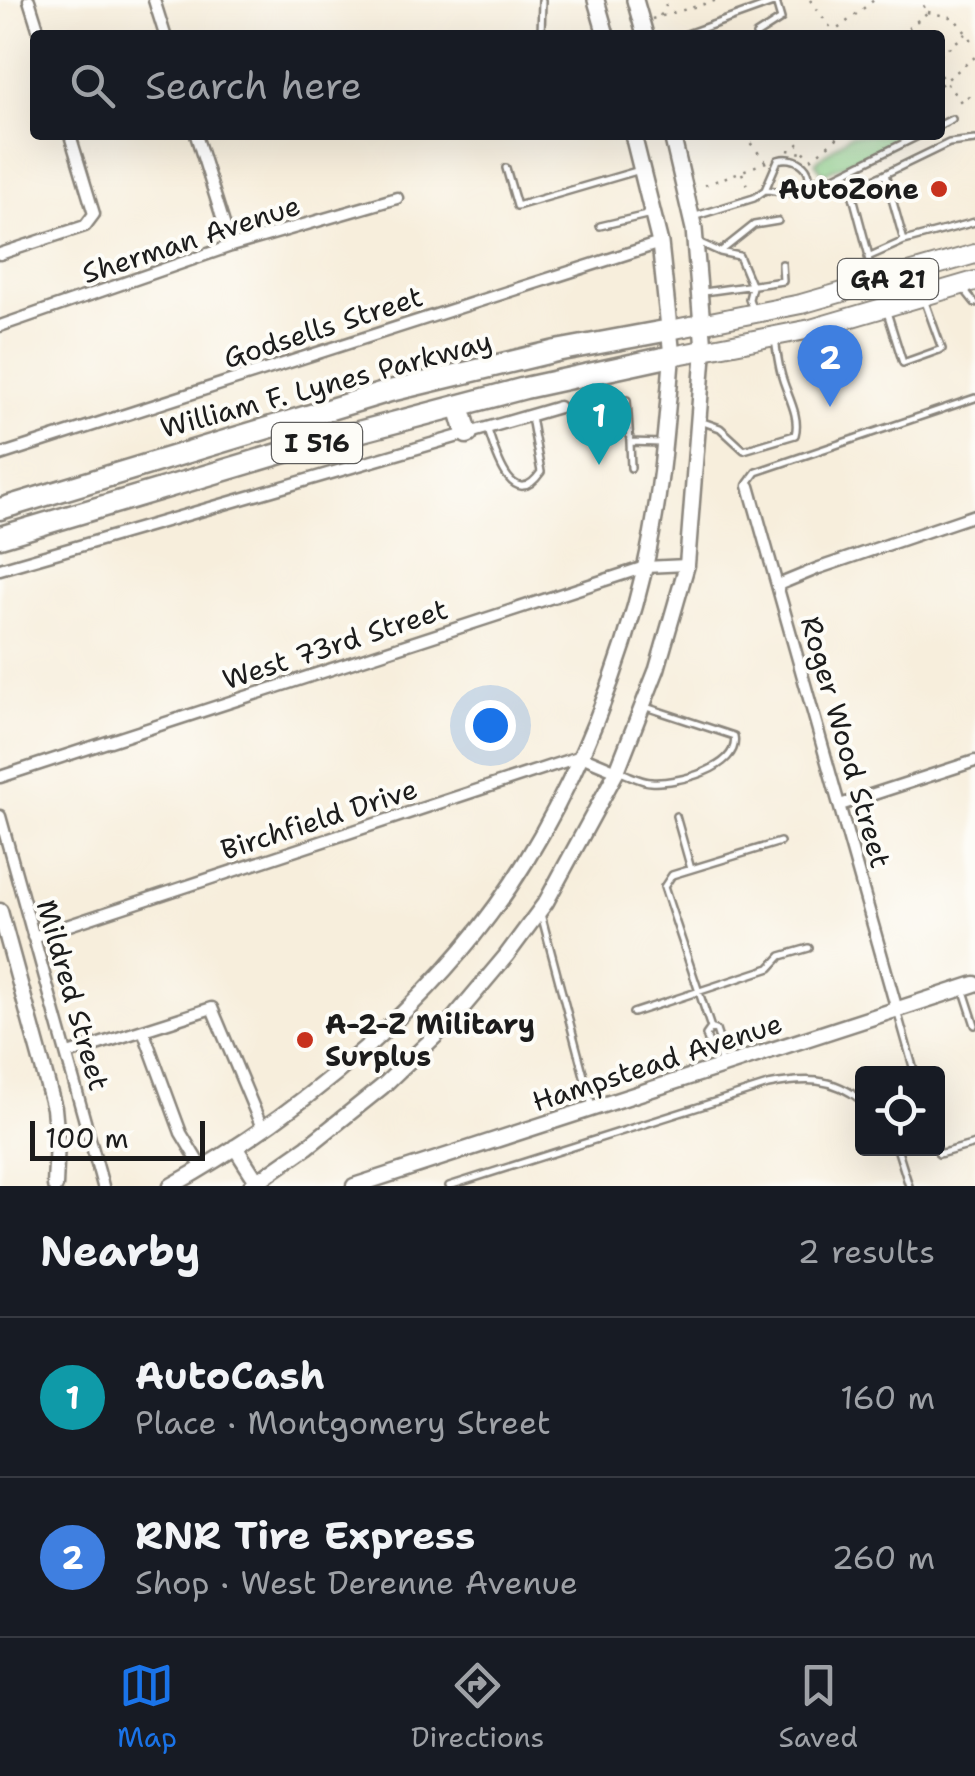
<!DOCTYPE html>
<meta charset="utf-8">
<style>
body{margin:0;font-family:"Shantell Sans",sans-serif;background:#20242c;color:#f1f3f6}
.controls{position:absolute;right:30px;bottom:30px;display:grid;overflow:hidden;border-radius:10px;box-shadow:0 10px 40px #0002}
.controls button{width:90px;height:90px;display:grid;place-items:center;padding:0;border:0;border-bottom:2px solid #363941;background:#171b24;color:#f1f3f6;font:50px sans-serif}
.scale{position:absolute;left:30px;bottom:25px;width:175px;box-sizing:border-box;padding-left:10px;border:5px solid #1c1c1c;border-top:0;font-size:28px;line-height:35px;white-space:nowrap;color:#1c1c1c;-webkit-text-stroke:8px #fdfcf7;paint-order:stroke}
.you{position:absolute;left:490px;top:725px;width:35px;height:35px;margin:-25px;border:8px solid #fff;border-radius:50%;background:#1a73e8;box-shadow:0 0 0 15px #1a73e833}
.badge{display:grid;place-items:center;width:65px;height:65px;border-radius:50%;background:#1a73e8;color:#fff;font-size:32px;font-weight:700}
.pin{position:absolute;translate:-50% -82px;filter:drop-shadow(0 2px 5px #0008)}
.pin::after{content:'';position:absolute;top:52px;width:35px;height:30px;background:inherit;clip-path:polygon(0 0,100% 0,50% 100%)}
.list{margin:0;padding:0;list-style:none}
h2{display:flex;justify-content:space-between;align-items:center;height:130px;margin:0;padding:0 40px;font-size:42px}
h2 small{font-size:32px;font-weight:400;color:#9ea1a6}
.list li{display:grid;grid-template-columns:65px 1fr auto;gap:30px;align-items:center;box-sizing:border-box;height:160px;padding:0 40px;border-top:2px solid #363941}
.list b{display:block;font-size:38px;white-space:nowrap}
.list p{margin:0;font-size:32px;white-space:nowrap;color:#9ea1a6}
.list em{font-size:32px;font-style:normal;color:#9ea1a6}
.icon{flex:none;width:55px;height:55px;fill:none;stroke:currentColor;stroke-width:2;stroke-linecap:round;stroke-linejoin:round}
.map{position:relative;flex:none;width:975px;height:1186px;overflow:hidden}
.search{position:absolute;background:#171b24;box-shadow:0 10px 40px #0002;left:30px;right:30px;top:30px;height:110px;display:flex;align-items:center;gap:25px;box-sizing:border-box;padding:0 35px;border-radius:10px;color:#9ea1a6;font-size:38px}
.sheet{height:450px;background:#171b24}
nav{display:flex;justify-content:space-around;align-items:center;box-sizing:border-box;height:140px;border-top:2px solid #363941;background:#171b24;font-size:28px;color:#9ea1a6}
nav a{display:grid;justify-items:center;gap:5px}
nav .on{color:#1a73e8}
.map>svg:first-child{display:block}
.green{fill:#8acf88;stroke:#537652;stroke-width:2.5}
.lines{fill:none;stroke-linecap:round;stroke-linejoin:round}
.service-casing{stroke:#8a857c;stroke-width:10}
.minor-casing{stroke:#8a857c;stroke-width:15}
.tertiary-casing{stroke:#8a857c;stroke-width:19}
.secondary-casing{stroke:#8a857c;stroke-width:20}
.trunk-casing{stroke:#8a857c;stroke-width:22}
.motorway-casing{stroke:#8a857c;stroke-width:25}
.path{stroke:#8a857c;stroke-width:2.5;stroke-dasharray:2.5 8;stroke-linecap:butt}
.service{stroke:#fff;stroke-width:5}
.minor{stroke:#fff;stroke-width:10}
.tertiary{stroke:#fff;stroke-width:14}
.secondary{stroke:#fff;stroke-width:15}
.trunk{stroke:#fff;stroke-width:18}
.motorway{stroke:#fff;stroke-width:20}
.poi-dot{fill:#c8321e;stroke:#fdfcf7;stroke-width:4}
.labels{text-anchor:middle;dominant-baseline:central;stroke-width:8;stroke-linejoin:round;paint-order:stroke}
.shield{fill:#fdfcf7;stroke:#605f5e;stroke-width:2.5}
.shield-label{font-size:25px;font-weight:bold;fill:#1c1c1c}
.poi-label{font-size:28px;font-weight:bold;fill:#1c1c1c;stroke:#fdfcf7;text-anchor:end}
.street-label{font-size:28px;fill:#1c1c1c;stroke:#fdfcf7}
</style>
<div class="map">
<svg width="975" height="1186" viewBox="0 0 975 1186">
<rect width="100%" height="100%" fill="#fdfcf7"/>
<filter id="ink" filterUnits="userSpaceOnUse"><feTurbulence type="fractalNoise" baseFrequency=".01" numOctaves="2"/><feDisplacementMap in="SourceGraphic" scale="20" xChannelSelector="R" yChannelSelector="G"/><feConvolveMatrix kernelMatrix="1 2 1 2 8 2 1 2 1" color-interpolation-filters="sRGB"/></filter>
<filter id="wash" filterUnits="userSpaceOnUse"><feTurbulence type="fractalNoise" baseFrequency=".0048" numOctaves="4" result="noise"/><feDisplacementMap in="SourceGraphic" scale="40" xChannelSelector="R" yChannelSelector="G"/><feGaussianBlur stdDeviation="2.25" result="paint"/><feColorMatrix in="noise" values="0 0 0 0 0 0 0 0 0 0 0 0 0 0 0 0 0 1.4 0 .05"/><feComposite in="paint" operator="in"/></filter>
<g filter="url(#wash)">
<rect width="100%" height="100%" fill="#f7eedc"/>
<path class="green" d="M 850,135 L 898,135 L 894,143 L 823,174 L 815,162 Z"/>
</g>
<g filter="url(#ink)">
<g class="lines">
<defs>
<path id="service" d="M 541,35 L 542,0
M 684,35 L 776,2 L 781,19 L 756,35
M 940,125 L 952,119
M 975,140 L 949,143 L 885,174 L 904,241 L 975,222
M 506,168 L 517,206 L 640,170
M 806,182 L 835,177 L 920,135
M 696,216 L 754,198 L 765,190 L 778,160 C 802,153 822,179 798,191 C 789,195 775,190 765,190
M 600,226 L 651,214
M 698,242 L 720,252 L 754,225 L 778,221
M 720,252 L 739,256 L 752,287 L 749,299 L 753,310
M 869,256 L 851,189 L 885,174
M 873,279 L 868,257 L 904,241
M 963,288 L 975,303
M 704,292 L 783,281 L 782,264
M 887,312 L 903,363 L 942,349 L 924,299
M 838,324 L 848,358
M 578,411 L 627,400 L 630,442 L 661,443
M 703,422 L 720,428 L 744,450 L 795,435 C 801,415 785,392 781,373 C 778,362 777,351 775,340
M 488,430 C 495,451 512,514 541,472 L 531,417
M 630,442 L 631,468
M 748,483 L 756,472 L 975,398
M 620,772 C 630,775 641,782 651,782 C 676,784 741,768 734,736 L 643,706
M 676,816 L 691,869
M 541,914 L 592,1106
M 964,991 L 975,1025
M 633,1013 L 770,968 L 781,956 L 809,948
M 898,1014 L 915,1074
M 711,1028 L 664,887 L 672,875 L 780,842
M 719,1053 L 711,1051 L 706,1035 L 711,1028 L 716,1030 L 722,1048 L 719,1053 L 721,1065
M 897,1148 L 909,1186
M 937,1148 L 939,1154 L 975,1144
M 449,1186 L 768,1085 C 804,1078 832,1076 862,1101"/>
<path id="minor" d="M 29,0 L 40,35
M 154,0 L 165,35
M 196,135 L 231,246
M 0,254 L 85,226 L 94,214 L 70,135
M 0,326 L 231,246 L 397,198
M 0,455 L 660,243
M 749,486 L 897,1010
M 0,569 L 559,407
M 778,585 L 819,568 L 975,515
M 0,777 L 645,567 L 687,565
M 840,805 L 975,761
M 0,816 L 103,1186
M 33,937 L 581,756 L 617,771
M 143,1030 L 181,1133 L 202,1168
M 68,1054 L 212,1008 L 263,1130"/>
<path id="tertiary" d="M 0,911 L 54,1108 L 57,1140 L 55,1186
M 235,1147 L 260,1186
M 171,1186 C 303,1113 447,992 526,861 C 580,772 621,669 645,567 C 661,498 666,426 672,356
M 251,1186 L 307,1147 L 383,1086 L 453,1019 L 506,956 L 546,902 L 617,771 L 657,669 L 687,565 L 704,349
M 354,1186 L 975,984"/>
<path id="secondary" d="M 596,0 L 606,35
M 635,0 L 645,35
M 633,135 L 660,243 L 672,356
M 672,135 L 694,229 L 704,349"/>
<path id="trunk" d="M 670,330 L 801,304 L 975,254
M 672,356 L 811,329 L 975,281"/>
<path id="motorway" d="M 459,406 L 467,433
M 0,509 L 390,391 L 556,351 L 670,330
M 0,537 L 309,445 L 525,388 L 672,356"/>
</defs>
<use href="#service" class="service-casing"/>
<use href="#minor" class="minor-casing"/>
<use href="#tertiary" class="tertiary-casing"/>
<use href="#secondary" class="secondary-casing"/>
<use href="#trunk" class="trunk-casing"/>
<use href="#motorway" class="motorway-casing"/>
<path class="path" d="M 810,0 L 833,31
M 928,12 L 954,18 L 975,44
M 660,16 L 669,0
M 652,19 L 718,0
M 830,35 L 874,0
M 900,35 L 928,12 L 919,0
M 940,55 L 966,34
M 940,75 L 961,102 L 975,91
M 940,85 L 975,57
M 744,135 L 765,161
M 791,135 L 806,154
M 699,141 L 706,135
M 788,150 L 806,154
M 811,159 L 841,135
M 742,173 L 748,188
M 705,185 L 769,161"/>
<use href="#service" class="service"/>
<use href="#minor" class="minor"/>
<use href="#tertiary" class="tertiary"/>
<use href="#secondary" class="secondary"/>
<use href="#trunk" class="trunk"/>
<use href="#motorway" class="motorway"/>
</g>
</g>
<g class="poi-dot">
<circle cx="939" cy="189" r="10"/>
<circle cx="305" cy="1040" r="10"/>
</g>
<g class="labels">
<g class="shield">
<rect x="838" y="259" width="100" height="40" rx="8"/>
<rect x="272" y="423" width="90" height="40" rx="8"/>
</g>
<g class="shield-label">
<text x="888" y="279">GA 21</text>
<text x="317" y="443">I 516</text>
</g>
<g class="poi-label">
<text x="919" y="189">AutoZone</text>
<text x="325" y="1024" text-anchor="start">A-2-Z Military<tspan x="325" dy="32">Surplus</tspan></text>
</g>
<g class="street-label">
<text transform="translate(191 239) rotate(-18)">Sherman Avenue</text>
<text transform="translate(323 327) rotate(-18)">Godsells Street</text>
<text transform="translate(326 384) rotate(-15)">William F. Lynes Parkway</text>
<text transform="translate(335 644) rotate(-18)">West 73rd Street</text>
<text transform="translate(846 742) rotate(74)">Roger Wood Street</text>
<text transform="translate(319 819) rotate(-18)">Birchfield Drive</text>
<text transform="translate(73 995) rotate(74)">Mildred Street</text>
<text transform="translate(657 1062) rotate(-18)">Hampstead Avenue</text>
</g>
</g>
</svg>
<div class="controls">
<button><svg class="icon" aria-label="locate" viewBox="0 0 24 24"><circle cx="12" cy="12" r="6"/><path d="M12 2v4M12 18v4M2 12h4M18 12h4"/></svg></button>
</div>
<div class="scale">100 m</div>
<div class="you"></div>
<div class="pin badge" style="left:599px;top:465px;background:#0f9aa8">1</div>
<div class="pin badge" style="left:830px;top:407px;background:#3f7fe0">2</div>
<div class="search"><svg class="icon" aria-label="search" viewBox="0 0 24 24"><circle cx="10" cy="10" r="6"/><path d="M15 15l6 6"/></svg>Search here</div>
</div>
<section class="sheet">
<h2>Nearby<small>2 results</small></h2>
<ul class="list">
<li><span class="badge" style="background:#0f9aa8">1</span><div><b>AutoCash</b><p>Place · Montgomery Street</p></div><em>160 m</em></li>
<li><span class="badge" style="background:#3f7fe0">2</span><div><b>RNR Tire Express</b><p>Shop · West Derenne Avenue</p></div><em>260 m</em></li>
</ul>
</section>
<nav>
<a class="on"><svg class="icon" aria-label="map" viewBox="0 0 24 24"><path d="M3 6l6-2 6 2 6-2v14l-6 2-6-2-6 2zM9 4v14M15 6v14"/></svg>Map</a>
<a><svg class="icon" aria-label="directions" viewBox="0 0 24 24"><path d="M12 3l9 9-9 9-9-9zM9 14v-3h6M13 9l2 2-2 2"/></svg>Directions</a>
<a><svg class="icon" aria-label="saved" viewBox="0 0 24 24"><path d="M7 4h10v16l-5-4-5 4z"/></svg>Saved</a>
</nav>
